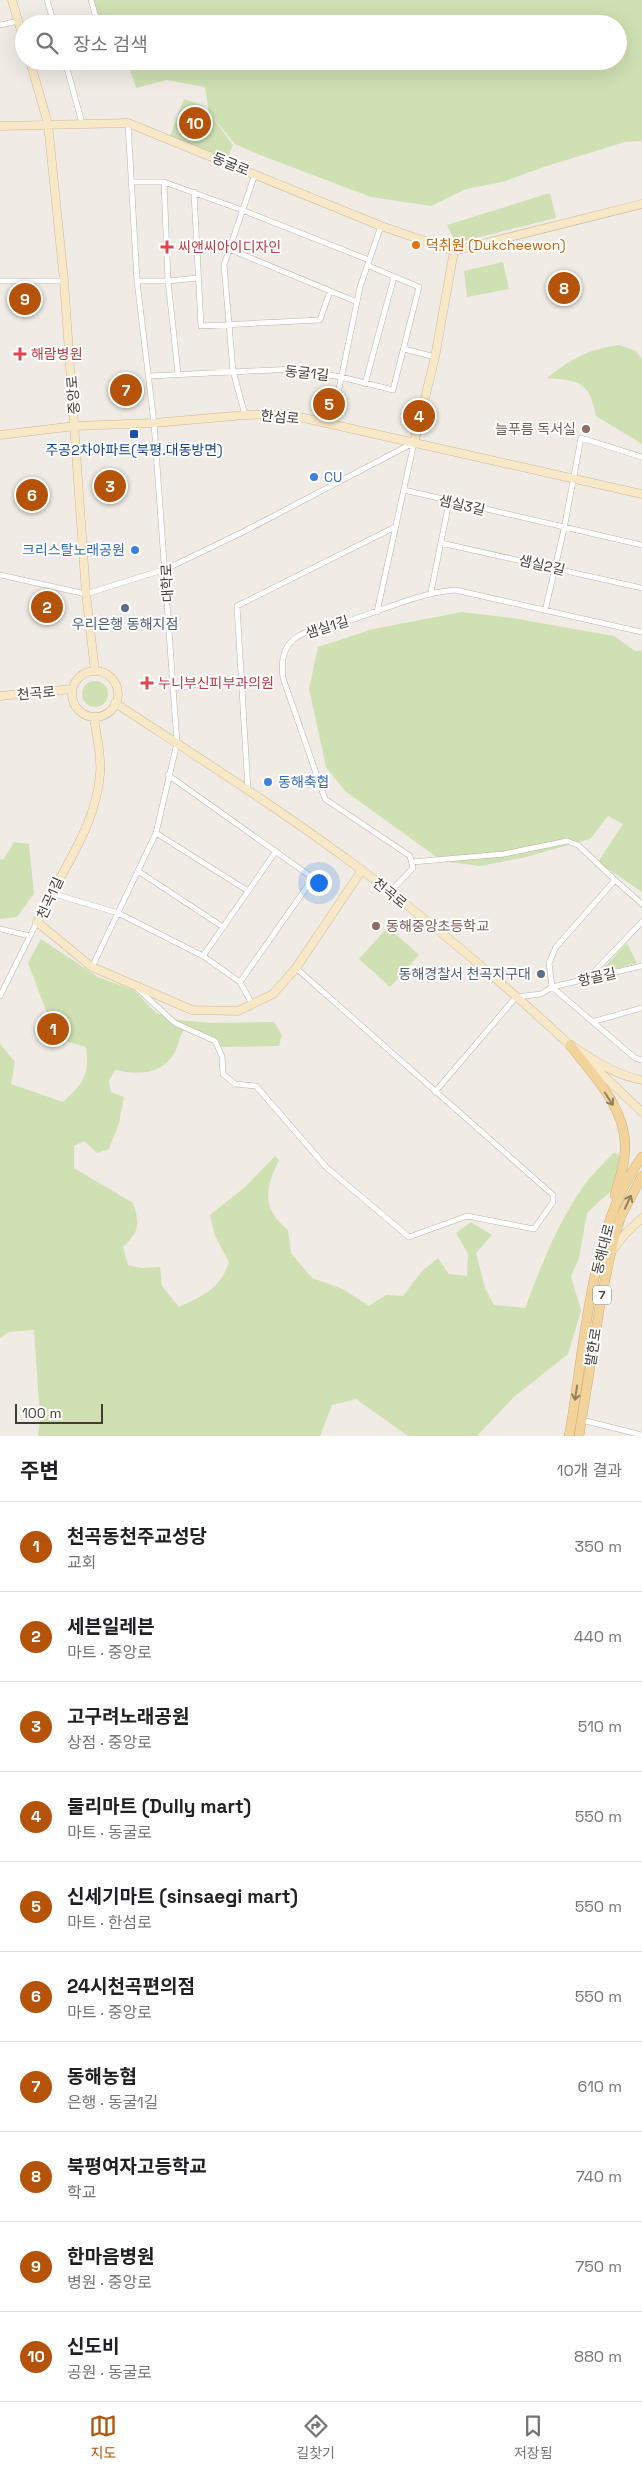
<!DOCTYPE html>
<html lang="ko">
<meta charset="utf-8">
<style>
body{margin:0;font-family:"Space Grotesk","Noto Sans KR",sans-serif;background:#f6f6f6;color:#202124}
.scale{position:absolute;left:15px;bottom:12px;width:88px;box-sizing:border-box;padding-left:5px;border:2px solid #423c35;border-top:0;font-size:14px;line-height:18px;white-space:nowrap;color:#423c35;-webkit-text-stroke:4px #fff;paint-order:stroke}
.you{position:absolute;left:318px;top:882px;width:18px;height:18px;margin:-12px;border:4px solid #fff;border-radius:50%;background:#1a73e8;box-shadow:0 0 0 8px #1a73e833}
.badge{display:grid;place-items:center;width:32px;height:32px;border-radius:50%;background:#b45309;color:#fff;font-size:16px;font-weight:700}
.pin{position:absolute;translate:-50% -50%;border:2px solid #fff;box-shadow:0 1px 5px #0006}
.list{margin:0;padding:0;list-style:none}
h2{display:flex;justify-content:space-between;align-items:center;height:65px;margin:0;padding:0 20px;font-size:21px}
h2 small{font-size:16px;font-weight:400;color:#757577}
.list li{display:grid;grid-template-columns:32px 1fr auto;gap:15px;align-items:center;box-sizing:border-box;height:90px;padding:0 20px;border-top:1px solid #e0e0e0}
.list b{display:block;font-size:19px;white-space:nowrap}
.list p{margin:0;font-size:16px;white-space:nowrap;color:#757577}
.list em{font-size:16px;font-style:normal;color:#757577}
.icon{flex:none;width:28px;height:28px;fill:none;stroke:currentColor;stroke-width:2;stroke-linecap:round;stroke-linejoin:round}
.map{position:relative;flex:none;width:642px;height:1436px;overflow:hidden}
.search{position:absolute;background:#fff;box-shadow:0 5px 20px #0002;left:15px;right:15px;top:15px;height:55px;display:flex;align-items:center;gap:12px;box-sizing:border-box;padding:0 18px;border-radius:28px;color:#757577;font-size:19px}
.sheet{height:965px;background:#fff}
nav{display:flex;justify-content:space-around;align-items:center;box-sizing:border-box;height:70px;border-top:1px solid #e0e0e0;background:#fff;font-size:14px;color:#757577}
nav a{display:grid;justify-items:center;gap:2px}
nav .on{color:#b45309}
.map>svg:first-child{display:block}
.green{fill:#cfe0b2}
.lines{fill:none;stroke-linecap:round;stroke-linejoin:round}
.street-casing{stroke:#bab3a9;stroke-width:6}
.secondary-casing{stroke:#cbba99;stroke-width:9}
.primary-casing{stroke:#d4ae6f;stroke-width:10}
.street{stroke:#fff;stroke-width:5}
.secondary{stroke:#f7e8c7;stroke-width:8}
.primary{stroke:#f2d39c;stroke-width:9}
.oneway{stroke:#918063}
.food-dot{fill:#e8710a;stroke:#fff;stroke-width:2}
.health-dot{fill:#e0444e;stroke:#fff;stroke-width:2}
.education-dot{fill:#8d6e63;stroke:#fff;stroke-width:2}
.transit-dot{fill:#1a4fb4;stroke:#fff;stroke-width:2}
.shop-dot{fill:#3f7fe0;stroke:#fff;stroke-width:2}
.service-dot{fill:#5c6f8a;stroke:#fff;stroke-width:2}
.labels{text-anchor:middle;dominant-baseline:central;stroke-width:4;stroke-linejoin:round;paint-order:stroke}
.shield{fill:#fff;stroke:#7b7672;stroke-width:1}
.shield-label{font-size:12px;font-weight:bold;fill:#423c35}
.street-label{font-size:14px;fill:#423c35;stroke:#fff}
.food-label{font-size:14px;fill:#c56008;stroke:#fff;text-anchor:start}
.health-label{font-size:14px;fill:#be3a42;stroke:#fff;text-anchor:start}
.education-label{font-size:14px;fill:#785e54;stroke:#fff;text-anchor:end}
.transit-label{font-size:14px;fill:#164399;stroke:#fff}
.shop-label{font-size:14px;fill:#366cbe;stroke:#fff;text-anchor:start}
.service-label{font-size:14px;fill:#4e5e75;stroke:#fff}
</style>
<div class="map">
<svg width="642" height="1436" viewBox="0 0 642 1436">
<rect width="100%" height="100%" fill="#f0ece5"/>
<path class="green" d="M 91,0 L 642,0 L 642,141 L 625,142 L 547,166 L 502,182 L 466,189 L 431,206 L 371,197 L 260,155 L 235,144 L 210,114 L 233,145 L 226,162 L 169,139 L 184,99 L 203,106 L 209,113 L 205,87 L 167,80 L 136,88 L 127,61 L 618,61 L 618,24 L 98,24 Z
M 550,193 L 556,218 L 456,243 L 447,225 Z
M 503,262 L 509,289 L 467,297 L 464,271 Z
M 619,345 L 636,351 L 642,359 L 642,444 L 596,416 C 589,381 580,381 547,378 C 571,359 588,349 619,345 Z
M 462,612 L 512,618 L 614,636 L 635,651 L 642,651 L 642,892 L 598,862 L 623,824 L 608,816 L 590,839 L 526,857 L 480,866 L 442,861 L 345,791 L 326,767 L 309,689 L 318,647 L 373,629 Z
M82 694a13 13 0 1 1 26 0a13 13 0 1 1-26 0Z
M 14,842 L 29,844 L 34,894 L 17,917 L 0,919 L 0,859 L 3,860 Z
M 388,927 L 419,955 L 390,987 L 359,959 Z
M 41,939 L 98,977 L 134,990 L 156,1013 L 178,1020 L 211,1023 L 274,1022 L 282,1035 L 279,1046 L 221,1047 L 184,1030 C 179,1037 179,1044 175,1052 C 162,1075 139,1075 115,1070 L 109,1081 L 111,1092 L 124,1097 L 119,1123 L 109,1149 L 97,1153 L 84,1141 L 74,1146 L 74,1168 L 133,1203 C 140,1224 140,1231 123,1247 L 128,1265 L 142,1268 L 160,1267 L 162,1286 L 179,1307 C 204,1295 220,1289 229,1262 L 215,1236 L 210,1215 L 245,1187 L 275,1156 L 279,1160 C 265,1189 261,1208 288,1230 L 291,1253 L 312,1278 L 343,1289 L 369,1306 L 386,1295 L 403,1296 L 422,1271 L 438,1258 L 449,1274 L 467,1276 L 468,1254 L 456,1233 L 471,1222 L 492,1235 L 476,1253 L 485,1288 L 494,1305 L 525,1308 C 541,1266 557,1224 583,1187 C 592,1174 604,1163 614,1152 L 628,1161 L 613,1189 L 587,1213 L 579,1258 L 571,1276 L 581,1311 L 568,1354 L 514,1397 L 477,1436 L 408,1436 L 356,1399 L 332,1405 L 320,1436 L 38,1436 L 40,1418 L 34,1330 L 9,1332 L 0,1338 L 0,1044 L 15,1062 L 11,1084 L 63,1102 C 83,1084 90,1075 86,1047 L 65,1041 L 50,1021 L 28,963 Z
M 627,943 L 637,963 L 598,974 Z"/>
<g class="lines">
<defs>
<path id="street" d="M 47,0 L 54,24
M 91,0 L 98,24
M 39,24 L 53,20
M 0,25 L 18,21
M 65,61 L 82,123
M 67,68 L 93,61
M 131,182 L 164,182 L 242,210 L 369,260
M 194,192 L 201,326 L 320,320 L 330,291
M 229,249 L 357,302
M 0,281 L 64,281
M 137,281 L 168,281 L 164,182
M 404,349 L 435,357
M 178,373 L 168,281 L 198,278
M 150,376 L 294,369 L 341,377 L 393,390 L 419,287 L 369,266
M 365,384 L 394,277
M 245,415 L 233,371 L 224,265 L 255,174
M 328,424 L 339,389 L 360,287 L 381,226
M 404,490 L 642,545
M 441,543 L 642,588
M 0,575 L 86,594 L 166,569 L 243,532 L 413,443
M 431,592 L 449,502
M 545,611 L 564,529 L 581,438 L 642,457
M 377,612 L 414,443
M 173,688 L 201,684
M 168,775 L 313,878 L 240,982
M 248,790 L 237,606 L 395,527
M 156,833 L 248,891
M 412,862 L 504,854 L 567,841 L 578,845 L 615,880
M 138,871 L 223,927
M 390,892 L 413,868 L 410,856 L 325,799 L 283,678 C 281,663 282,646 297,637 C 310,628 332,625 348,621 C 384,610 418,593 455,590 L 642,632
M 51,893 L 118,913 L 203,956 L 240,982 L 252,1004
M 0,929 L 30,936
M 203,956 L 276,851
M 92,967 L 156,833 L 177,743 L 154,423 L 137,281 L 128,123
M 587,979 L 642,922
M 552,987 L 635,1058 L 642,1060
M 552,987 L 642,966
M 138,989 L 175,1023 L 215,1041 L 222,1056 L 223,1074 L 235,1084 L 256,1086 L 327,1168 L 409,1237 L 467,1216 L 534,1229 L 553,1202 L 553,1195 L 296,968
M 0,996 L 37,922
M 595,1021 L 642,1008
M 435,1092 L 516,997 L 541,994 L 552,987 L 549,963 L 556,947 L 615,880 L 642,904
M 582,1420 L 642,1435"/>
<path id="secondary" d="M 12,0 L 24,41
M 30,61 L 48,124 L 64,281 L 86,594 L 95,671
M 0,126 L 128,123 L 381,226 L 454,251 L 642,204
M 0,435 L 75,426 L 154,423 L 245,415 L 286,414 L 642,494
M 414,443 L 435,357 L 454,251
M72 694a23 23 0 1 1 46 0a23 23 0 1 1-46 0Z
M 0,696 L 72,689
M 115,703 C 199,758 283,811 363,871 C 434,925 509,988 574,1049
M 94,717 C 96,735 102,756 100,774 C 96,828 59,874 37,922 L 92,967 L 192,1010 L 238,1011 L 273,994 L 296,968 L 362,870
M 572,1046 C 595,1061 615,1075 642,1080
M 585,1058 L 642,1112
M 611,1252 L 625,1234 L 642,1218"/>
<path id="primary" d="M 570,1045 C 593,1075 627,1109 625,1149 C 625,1165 619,1180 615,1195
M 569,1436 C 585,1351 589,1227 642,1157
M 579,1436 L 601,1299 L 614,1238 L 621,1216 L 642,1176"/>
</defs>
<use href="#street" class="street-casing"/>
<use href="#secondary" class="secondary-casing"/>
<use href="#primary" class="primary-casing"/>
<use href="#street" class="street"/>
<use href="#secondary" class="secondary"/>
<use href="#primary" class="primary"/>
</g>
<defs><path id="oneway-shaft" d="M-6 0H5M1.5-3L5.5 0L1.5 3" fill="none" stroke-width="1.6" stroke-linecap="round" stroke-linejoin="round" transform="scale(1.25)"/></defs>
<g class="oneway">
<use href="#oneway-shaft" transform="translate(609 1099) rotate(57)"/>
<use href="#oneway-shaft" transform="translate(628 1202) rotate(-65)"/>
<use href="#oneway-shaft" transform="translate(576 1393) rotate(99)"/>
</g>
<circle class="food-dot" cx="416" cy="245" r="5"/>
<g class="health-dot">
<path d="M164.5 239.5h5v5h5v5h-5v5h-5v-5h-5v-5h5z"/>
<path d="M17.5 346.5h5v5h5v5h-5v5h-5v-5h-5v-5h5z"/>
<path d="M144.5 675.5h5v5h5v5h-5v5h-5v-5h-5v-5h5z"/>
</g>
<g class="education-dot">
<circle cx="586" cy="429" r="5"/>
<circle cx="376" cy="926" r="5"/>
</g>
<rect class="transit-dot" x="129" y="429" width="10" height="10" rx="2.5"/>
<g class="shop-dot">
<circle cx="314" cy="477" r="5"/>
<circle cx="135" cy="550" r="5"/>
<circle cx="268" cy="782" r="5"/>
</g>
<g class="service-dot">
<circle cx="125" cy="608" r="5"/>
<circle cx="541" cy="974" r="5"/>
</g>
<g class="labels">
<rect class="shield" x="593" y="1285.5" width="18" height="19" rx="4"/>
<g class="shield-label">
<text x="602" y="1295">7</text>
</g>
<g class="street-label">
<text transform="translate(231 164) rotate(22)">동굴로</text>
<text transform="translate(307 373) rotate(6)">동굴1길</text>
<text transform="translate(73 395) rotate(-94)">중앙로</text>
<text transform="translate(280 417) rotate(5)">한섬로</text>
<text transform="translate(462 505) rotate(13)">샘실3길</text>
<text transform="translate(542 565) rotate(13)">샘실2길</text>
<text transform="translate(167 583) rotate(-93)">대학로</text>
<text transform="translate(327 627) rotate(-17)">샘실1길</text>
<text transform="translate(36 693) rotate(-5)">천곡로</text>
<text transform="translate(390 893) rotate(39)">천곡로</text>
<text transform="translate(50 898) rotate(-66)">천곡1길</text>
<text transform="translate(597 977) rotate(-13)">항골길</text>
<text transform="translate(603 1249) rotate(-76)">동해대로</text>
<text transform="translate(593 1347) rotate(-81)">발한로</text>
</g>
<g class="food-label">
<text x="426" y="245">덕취원 (Dukcheewon)</text>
</g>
<g class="health-label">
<text x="178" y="247">씨앤씨아이디자인</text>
<text x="31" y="354">해람병원</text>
<text x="158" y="683">누니부신피부과의원</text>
</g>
<g class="education-label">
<text x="576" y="429">늘푸름 독서실</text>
<text x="386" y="926" text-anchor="start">동해중앙초등학교</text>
</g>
<g class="transit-label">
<text x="134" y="450">주공2차아파트(북평.대동방면)</text>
</g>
<g class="shop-label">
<text x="324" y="477">CU</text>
<text x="125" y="550" text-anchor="end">크리스탈노래공원</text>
<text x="278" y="782">동해축협</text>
</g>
<g class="service-label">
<text x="125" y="624">우리은행 동해지점</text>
<text x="531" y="974" text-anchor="end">동해경찰서 천곡지구대</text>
</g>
</g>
</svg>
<div class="scale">100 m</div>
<div class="you"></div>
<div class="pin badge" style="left:53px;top:1029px">1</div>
<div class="pin badge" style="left:47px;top:607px">2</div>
<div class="pin badge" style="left:110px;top:486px">3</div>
<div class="pin badge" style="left:419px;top:416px">4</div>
<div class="pin badge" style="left:329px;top:404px">5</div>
<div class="pin badge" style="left:32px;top:495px">6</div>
<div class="pin badge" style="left:126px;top:390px">7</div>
<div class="pin badge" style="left:564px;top:288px">8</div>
<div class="pin badge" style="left:25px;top:299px">9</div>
<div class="pin badge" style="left:195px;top:123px">10</div>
<div class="search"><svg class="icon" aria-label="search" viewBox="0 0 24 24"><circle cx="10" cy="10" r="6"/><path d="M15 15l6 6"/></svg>장소 검색</div>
</div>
<section class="sheet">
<h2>주변<small>10개 결과</small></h2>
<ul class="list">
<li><span class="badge">1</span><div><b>천곡동천주교성당</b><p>교회</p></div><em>350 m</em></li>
<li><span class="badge">2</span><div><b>세븐일레븐</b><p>마트 · 중앙로</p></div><em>440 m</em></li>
<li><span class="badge">3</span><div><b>고구려노래공원</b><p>상점 · 중앙로</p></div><em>510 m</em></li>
<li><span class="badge">4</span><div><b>둘리마트 (Dully mart)</b><p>마트 · 동굴로</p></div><em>550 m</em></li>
<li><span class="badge">5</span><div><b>신세기마트 (sinsaegi mart)</b><p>마트 · 한섬로</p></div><em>550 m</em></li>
<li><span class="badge">6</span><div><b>24시천곡편의점</b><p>마트 · 중앙로</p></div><em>550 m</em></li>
<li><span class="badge">7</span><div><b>동해농협</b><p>은행 · 동굴1길</p></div><em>610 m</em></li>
<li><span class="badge">8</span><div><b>북평여자고등학교</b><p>학교</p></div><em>740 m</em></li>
<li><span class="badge">9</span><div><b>한마음병원</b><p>병원 · 중앙로</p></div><em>750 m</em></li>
<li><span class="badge">10</span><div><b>신도비</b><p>공원 · 동굴로</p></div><em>880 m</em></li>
</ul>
</section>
<nav>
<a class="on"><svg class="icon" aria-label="map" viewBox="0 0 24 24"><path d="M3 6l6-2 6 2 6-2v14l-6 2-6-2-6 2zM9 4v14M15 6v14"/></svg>지도</a>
<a><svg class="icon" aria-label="directions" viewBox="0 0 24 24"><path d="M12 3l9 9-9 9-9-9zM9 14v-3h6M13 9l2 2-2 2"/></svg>길찾기</a>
<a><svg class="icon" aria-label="saved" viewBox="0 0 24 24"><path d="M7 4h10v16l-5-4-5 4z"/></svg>저장됨</a>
</nav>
